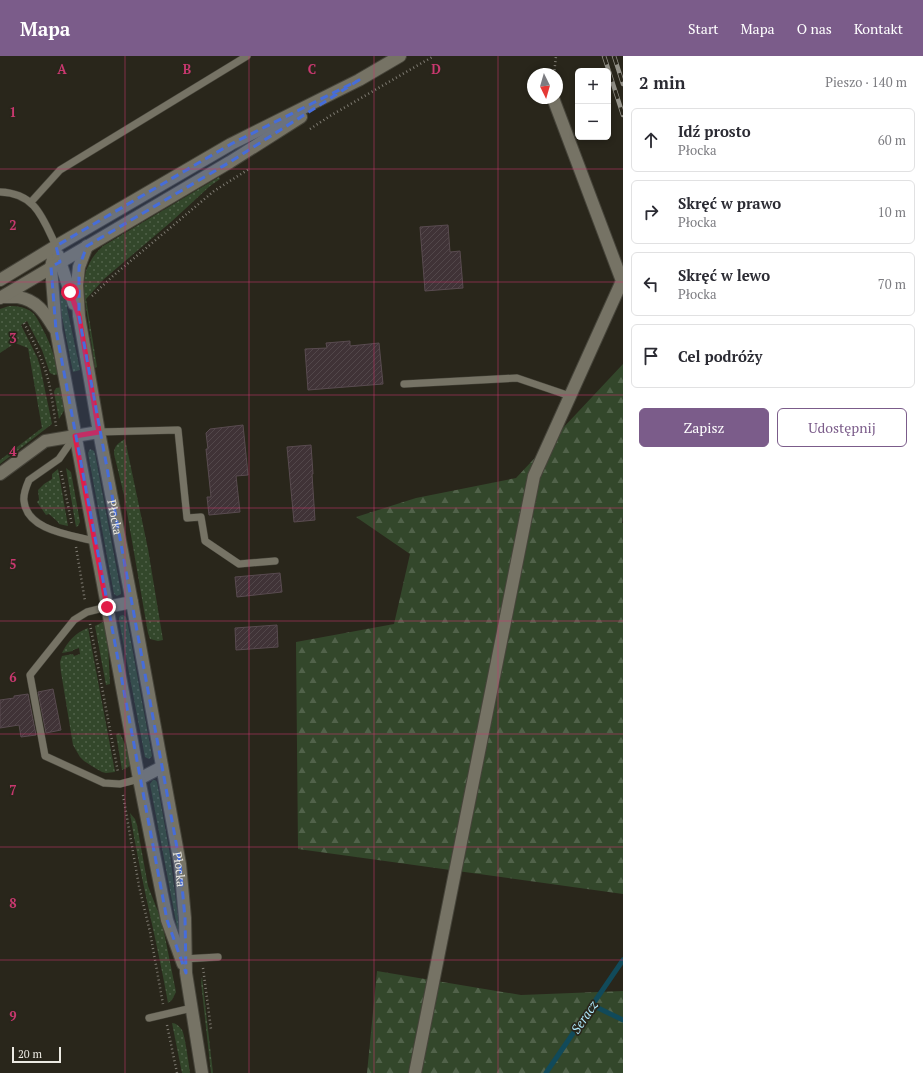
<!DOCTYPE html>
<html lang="pl">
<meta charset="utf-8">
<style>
body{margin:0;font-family:"PT Serif",serif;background:#f7f7f7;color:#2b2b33}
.controls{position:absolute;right:12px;top:12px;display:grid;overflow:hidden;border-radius:6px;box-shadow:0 2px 6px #0003}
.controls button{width:36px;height:36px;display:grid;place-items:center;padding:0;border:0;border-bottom:1px solid #e1e1e2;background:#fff;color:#2b2b33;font:20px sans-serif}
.compass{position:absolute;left:527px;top:12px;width:36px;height:36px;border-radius:50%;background:#fff;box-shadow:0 2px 6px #0003;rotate:175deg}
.scale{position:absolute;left:12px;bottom:10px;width:49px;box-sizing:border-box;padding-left:4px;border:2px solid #eceae3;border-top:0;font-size:11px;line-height:14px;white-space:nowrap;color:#eceae3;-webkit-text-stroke:3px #29261b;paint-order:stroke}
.stop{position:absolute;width:12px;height:12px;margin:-9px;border:3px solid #e11d48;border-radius:50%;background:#fff}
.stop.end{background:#e11d48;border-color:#fff;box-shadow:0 1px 4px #0008}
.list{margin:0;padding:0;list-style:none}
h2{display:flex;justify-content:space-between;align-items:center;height:52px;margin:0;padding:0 16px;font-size:17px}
h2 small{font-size:13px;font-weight:400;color:#7c7c81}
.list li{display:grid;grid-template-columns:26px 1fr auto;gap:12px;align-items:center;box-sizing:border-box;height:64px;margin:0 8px 8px;padding:0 8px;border:1px solid #e1e1e2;border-radius:6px}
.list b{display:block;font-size:15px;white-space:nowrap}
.list p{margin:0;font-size:13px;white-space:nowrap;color:#7c7c81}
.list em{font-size:13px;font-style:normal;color:#7c7c81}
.actions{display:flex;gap:8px;padding:12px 16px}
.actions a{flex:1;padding:9px 0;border:1px solid #7b5c8a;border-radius:6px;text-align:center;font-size:14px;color:#7b5c8a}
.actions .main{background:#7b5c8a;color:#fff}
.icon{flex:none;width:22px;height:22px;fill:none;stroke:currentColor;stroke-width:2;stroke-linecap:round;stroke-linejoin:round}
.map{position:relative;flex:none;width:623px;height:1017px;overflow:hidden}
header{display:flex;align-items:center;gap:24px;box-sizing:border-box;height:56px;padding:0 20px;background:#7b5c8a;color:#fff}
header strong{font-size:19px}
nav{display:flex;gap:22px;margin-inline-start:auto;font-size:14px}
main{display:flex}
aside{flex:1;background:#fff}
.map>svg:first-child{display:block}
.grass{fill:url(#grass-dots)}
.forest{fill:url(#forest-firs)}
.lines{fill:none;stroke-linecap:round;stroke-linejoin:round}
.stream{stroke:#114a5a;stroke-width:5}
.building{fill:url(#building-hatch);stroke:#594b50}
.lane-casing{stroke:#46443a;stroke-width:8}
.street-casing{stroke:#46443a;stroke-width:14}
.secondary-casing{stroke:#46443a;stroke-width:14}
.path{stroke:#807d74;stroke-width:2.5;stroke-dasharray:1 3;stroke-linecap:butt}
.lane{stroke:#767365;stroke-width:7}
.street{stroke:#767365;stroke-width:12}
.secondary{stroke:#767365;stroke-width:12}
.rail-casing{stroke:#939188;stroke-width:4.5}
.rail{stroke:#29261b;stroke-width:3;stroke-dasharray:9;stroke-linecap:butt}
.route{stroke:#e11d48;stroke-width:5}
.marked{fill:#466dda;fill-opacity:0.2;stroke:#466dda;stroke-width:3;stroke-dasharray:8 5;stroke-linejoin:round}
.grid{fill:none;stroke:#c8386f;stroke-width:1;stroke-opacity:0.55}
.labels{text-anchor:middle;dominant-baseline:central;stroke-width:3.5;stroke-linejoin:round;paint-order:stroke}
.street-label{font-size:12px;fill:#eceae3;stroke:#29261b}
.water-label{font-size:13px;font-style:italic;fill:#aee7fb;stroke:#29261b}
.grid-label{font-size:13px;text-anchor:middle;font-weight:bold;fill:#c8386f;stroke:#29261b;stroke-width:3.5;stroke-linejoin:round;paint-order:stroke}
</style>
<header>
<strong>Mapa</strong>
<nav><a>Start</a><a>Mapa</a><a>O nas</a><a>Kontakt</a></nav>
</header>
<main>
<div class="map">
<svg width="623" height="1017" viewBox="0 0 623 1017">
<defs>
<pattern id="grass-dots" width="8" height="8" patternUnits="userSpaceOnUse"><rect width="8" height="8" fill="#33472b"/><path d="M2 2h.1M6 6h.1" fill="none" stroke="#51624a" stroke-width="1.8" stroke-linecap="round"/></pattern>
<pattern id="forest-firs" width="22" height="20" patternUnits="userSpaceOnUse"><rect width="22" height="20" fill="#33472b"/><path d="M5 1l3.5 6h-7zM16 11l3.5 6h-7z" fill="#51624a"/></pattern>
<pattern id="building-hatch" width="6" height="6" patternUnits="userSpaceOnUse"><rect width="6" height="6" fill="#403337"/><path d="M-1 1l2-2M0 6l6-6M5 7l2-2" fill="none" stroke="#52474a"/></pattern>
</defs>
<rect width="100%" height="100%" fill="#29261b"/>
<path class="grass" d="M 219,121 L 220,123 L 210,130 L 171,166 L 104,223 L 86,243 L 97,311 L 95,312 L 84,237 C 83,217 88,204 103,190 Z
M 61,236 L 62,236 C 67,239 67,246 67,252 L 80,314 L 73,316 L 59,245 Z
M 9,250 C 18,250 26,251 33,257 C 36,260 38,264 40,268 C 49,284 55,300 59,318 L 54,319 L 50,317 L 42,294 L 27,265 L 21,269 L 37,301 L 40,310 L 52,368 L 0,408 L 0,404 L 42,372 L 28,292 L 15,287 L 0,297 L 0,253 Z
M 62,331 L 65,353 L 59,363 L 54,336 L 56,332 Z
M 125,383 L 148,493 L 163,584 L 158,585 L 150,583 L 148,577 L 124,439 L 114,398 C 114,390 118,387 125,383 Z
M 90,393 L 94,395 L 95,398 L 121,536 L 121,538 L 117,540 L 114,538 L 88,397 Z
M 66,412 L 71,416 L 80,466 L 78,470 L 76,471 Z
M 58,413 L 68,470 L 59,468 L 58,466 L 49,458 L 46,459 L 37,446 L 39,444 L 38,434 L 44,428 L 52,423 L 52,418 Z
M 123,559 L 126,561 L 127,564 L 152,700 L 149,703 L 145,701 L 119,564 L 119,562 L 120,560 Z
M 103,566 L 107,570 L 110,628 L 106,629 L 95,570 Z
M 88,572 L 115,716 L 106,717 L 102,716 L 95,712 L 84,705 L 80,701 L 73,689 L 61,616 L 60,606 L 62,600 L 73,598 L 74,600 L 80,598 L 79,592 L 73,594 L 73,595 L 62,597 C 68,585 75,577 88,572 Z
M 120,677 L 132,704 C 132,710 127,712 122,714 L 116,678 Z
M 153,724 L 155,724 L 157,726 L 170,799 L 182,891 L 181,892 L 150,728 Z
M 130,757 L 135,763 L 137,769 L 148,830 L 162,866 L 176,936 L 172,944 L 168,947 C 157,884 140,821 130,757 Z
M 202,921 L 213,1017 L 211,1017 L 201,926 Z
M 172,967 C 176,967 179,970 182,974 C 185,979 189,1009 190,1017 L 182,1017 Z"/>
<path class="forest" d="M 623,308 L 623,461 L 622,467 L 623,467 L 623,838 L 298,793 L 296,586 L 394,568 L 410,498 L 356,461 L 416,442 L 516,422 Z
M 377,915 L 521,939 L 623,935 L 623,1017 L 367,1017 Z"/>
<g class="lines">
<path class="stream" d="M 592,949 L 623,964
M 546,1017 L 623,904"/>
</g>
<path class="building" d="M 448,169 L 450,196 L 460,195 L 463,232 L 425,235 L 420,171 Z
M 350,285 L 350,290 L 379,287 L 383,328 L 308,334 L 305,293 L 327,292 L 326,287 Z
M 243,369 L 248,419 L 236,420 L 240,456 L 209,459 L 207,441 L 211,441 L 206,393 L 208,393 L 206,377 L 210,373 Z
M 311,389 L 313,418 L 312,418 L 315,464 L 294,466 L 287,391 Z
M 280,517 L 282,536 L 237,541 L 235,521 Z
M 277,569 L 278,591 L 236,594 L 235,572 Z
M 53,633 L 61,674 L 46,677 L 38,636 Z
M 28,638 L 36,679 L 21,681 L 19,669 L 0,672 L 0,644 L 14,642 L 14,640 Z"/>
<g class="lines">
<defs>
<path id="lane" d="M 0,136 C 36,137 43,163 56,190
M 31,146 L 60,114 L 247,0
M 404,328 L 517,322 L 570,340
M 99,376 L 178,374 L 187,462 L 201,461 L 205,485 L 239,508 L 275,505
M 75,380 L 59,403 L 29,424 C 26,431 23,439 24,445 C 27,475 72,479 94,485
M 107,551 L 87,556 L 74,564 L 30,619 L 45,700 L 104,727 L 120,728 L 139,723
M 183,903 L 218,901
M 149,962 L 192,952"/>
<path id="street" d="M 0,418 L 45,385 L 99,376
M 107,551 L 132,546
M 139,723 L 162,711
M 415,1017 L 534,420 L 622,225 L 553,42"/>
<g id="secondary">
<path d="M 56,190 L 51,211 L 56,274 L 139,723 L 167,864 L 183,908"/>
<path id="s1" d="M 87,190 L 79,211 L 77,229 L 79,260 L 99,376 L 132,546 L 180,808 L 185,862 L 186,917 L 202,1017"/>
<path d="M 58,199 L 74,248"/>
<path d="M 0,224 L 56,190 L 231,88 L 359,24 L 400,0"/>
<path d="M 2,241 C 7,241 13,241 18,241 C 37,244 45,257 54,272"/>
<path d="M 0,242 L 230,106 L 301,61"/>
</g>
</defs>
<use href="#lane" class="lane-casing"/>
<use href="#street" class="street-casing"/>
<use href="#secondary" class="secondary-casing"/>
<path class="path" d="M 554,18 L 556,0
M 310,73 L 330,60 L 434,0
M 92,240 L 114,219 L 214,135 L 249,113
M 24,267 C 34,286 44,306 49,327 C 52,341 54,356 56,370
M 61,415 L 72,469
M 76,491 L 85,545
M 90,568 L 118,716
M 123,739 L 139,830 L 150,876 L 163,948
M 203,912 L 211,973
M 167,969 L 177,1017"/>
<use href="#lane" class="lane"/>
<use href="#street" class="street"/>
<use href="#secondary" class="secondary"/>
<defs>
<path id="rail" d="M 604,0 L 623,59
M 614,0 L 623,28"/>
</defs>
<use href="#rail" class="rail-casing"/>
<use href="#rail" class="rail"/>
</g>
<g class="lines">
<path class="route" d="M 70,236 L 79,260 L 99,376 L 75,380 L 107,551"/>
</g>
<path class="marked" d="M 359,24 L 230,106 L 87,190 L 79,211 L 79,260 L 180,808 L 185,862 L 186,917 L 167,864 L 56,274 L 51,211 L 60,206 L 56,190 L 231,88 Z"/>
<path class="grid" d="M 125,0 L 125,1017M 249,0 L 249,1017M 374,0 L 374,1017M 498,0 L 498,1017M 0,113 L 623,113M 0,226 L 623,226M 0,339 L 623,339M 0,452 L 623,452M 0,565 L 623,565M 0,678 L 623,678M 0,791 L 623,791M 0,904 L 623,904"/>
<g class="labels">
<g class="street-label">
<text stroke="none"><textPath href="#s1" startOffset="276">Płocka</textPath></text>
<text stroke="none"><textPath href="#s1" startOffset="634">Płocka</textPath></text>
</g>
<g class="water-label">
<text transform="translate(584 961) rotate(-56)">Seracz</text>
</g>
</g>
<g class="grid-label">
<text x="62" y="18">A</text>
<text x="187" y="18">B</text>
<text x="312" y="18">C</text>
<text x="436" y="18">D</text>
<text x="13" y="61">1</text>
<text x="13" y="174">2</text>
<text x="13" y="287">3</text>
<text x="13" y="400">4</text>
<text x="13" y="513">5</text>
<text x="13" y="626">6</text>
<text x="13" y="739">7</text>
<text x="13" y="852">8</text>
<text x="13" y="965">9</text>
</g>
</svg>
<div class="controls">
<button>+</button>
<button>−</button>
</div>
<svg class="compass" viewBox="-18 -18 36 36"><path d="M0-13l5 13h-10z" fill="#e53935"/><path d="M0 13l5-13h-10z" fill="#7c7c81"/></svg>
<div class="scale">20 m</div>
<div class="stop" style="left:70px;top:236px"></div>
<div class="stop end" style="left:107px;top:551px"></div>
</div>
<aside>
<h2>2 min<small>Pieszo · 140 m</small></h2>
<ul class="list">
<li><svg class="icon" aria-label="ahead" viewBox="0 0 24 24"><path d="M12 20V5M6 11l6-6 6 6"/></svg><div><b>Idź prosto</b><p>Płocka</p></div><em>60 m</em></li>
<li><svg class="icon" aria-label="right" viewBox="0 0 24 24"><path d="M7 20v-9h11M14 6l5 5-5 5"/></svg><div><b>Skręć w prawo</b><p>Płocka</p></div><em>10 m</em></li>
<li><svg class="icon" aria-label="left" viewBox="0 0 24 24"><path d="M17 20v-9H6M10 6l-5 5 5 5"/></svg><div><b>Skręć w lewo</b><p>Płocka</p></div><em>70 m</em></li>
<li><svg class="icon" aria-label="arrive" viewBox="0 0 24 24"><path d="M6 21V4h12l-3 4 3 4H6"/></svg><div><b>Cel podróży</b></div></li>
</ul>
<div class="actions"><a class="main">Zapisz</a><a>Udostępnij</a></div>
</aside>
</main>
